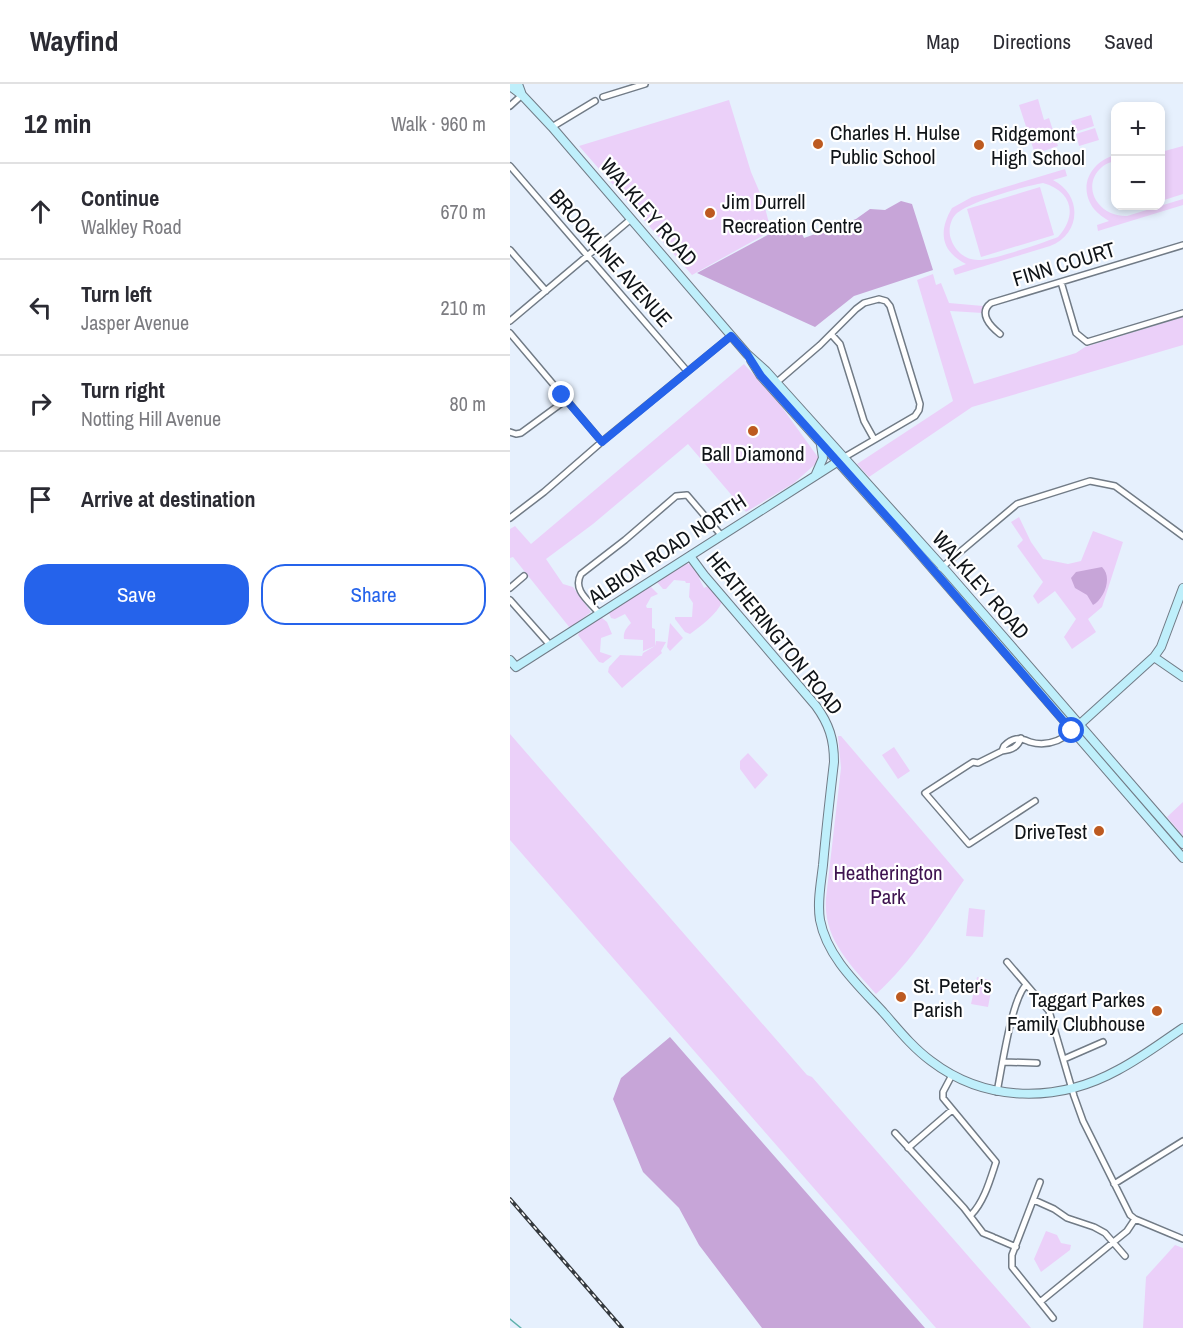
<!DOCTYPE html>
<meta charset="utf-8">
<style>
body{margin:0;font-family:"Archivo Narrow",sans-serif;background:#f2f2f3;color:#2b2b33}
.controls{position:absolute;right:18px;top:18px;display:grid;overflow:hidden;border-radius:12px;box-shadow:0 3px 9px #0003}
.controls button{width:54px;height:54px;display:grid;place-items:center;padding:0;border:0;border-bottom:2px solid #e1e1e2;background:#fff;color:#2b2b33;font:30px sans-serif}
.stop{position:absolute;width:18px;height:18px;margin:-14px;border:4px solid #2563eb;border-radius:50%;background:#fff}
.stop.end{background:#2563eb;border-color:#fff;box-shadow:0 2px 6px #0008}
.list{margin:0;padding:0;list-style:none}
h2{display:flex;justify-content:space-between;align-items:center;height:78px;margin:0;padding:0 24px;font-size:26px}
h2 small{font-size:20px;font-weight:400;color:#7c7c81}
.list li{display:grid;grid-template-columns:39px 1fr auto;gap:18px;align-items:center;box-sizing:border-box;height:96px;padding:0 24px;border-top:2px solid #e1e1e2}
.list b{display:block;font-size:22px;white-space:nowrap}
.list p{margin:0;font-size:20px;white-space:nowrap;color:#7c7c81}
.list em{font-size:20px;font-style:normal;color:#7c7c81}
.actions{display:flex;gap:12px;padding:18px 24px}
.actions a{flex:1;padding:14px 0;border:2px solid #2563eb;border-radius:24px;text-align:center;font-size:21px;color:#2563eb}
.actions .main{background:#2563eb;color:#fff}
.icon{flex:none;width:33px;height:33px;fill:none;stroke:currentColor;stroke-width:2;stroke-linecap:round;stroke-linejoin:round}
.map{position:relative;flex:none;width:673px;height:1244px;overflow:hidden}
header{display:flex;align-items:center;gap:36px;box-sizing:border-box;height:84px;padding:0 30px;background:#fff;border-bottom:2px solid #e1e1e2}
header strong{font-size:28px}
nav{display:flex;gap:33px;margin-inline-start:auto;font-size:21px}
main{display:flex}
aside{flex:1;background:#fff}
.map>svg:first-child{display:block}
.green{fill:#ebd0f9;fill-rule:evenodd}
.forest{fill:#c7a5d8}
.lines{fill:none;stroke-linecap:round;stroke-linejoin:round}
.stream{stroke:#5fb1ac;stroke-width:1.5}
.street-casing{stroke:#717b86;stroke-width:8}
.secondary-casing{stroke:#717b86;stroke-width:10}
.street{stroke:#fff;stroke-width:5}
.secondary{stroke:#bfeffb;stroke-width:8}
.rail-casing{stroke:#353a3f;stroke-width:4}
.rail{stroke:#fff;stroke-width:1.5;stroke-dasharray:4.5;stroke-linecap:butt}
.route{stroke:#2563eb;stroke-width:8}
.poi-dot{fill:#bd5a20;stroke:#fff;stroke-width:2}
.labels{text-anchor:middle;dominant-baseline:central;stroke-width:4.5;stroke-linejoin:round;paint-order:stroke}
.poi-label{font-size:21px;fill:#101418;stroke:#fff;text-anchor:start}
.street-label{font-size:21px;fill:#101418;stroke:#fff}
.park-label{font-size:21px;fill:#3e1350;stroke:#fff}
</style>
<header>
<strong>Wayfind</strong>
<nav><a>Map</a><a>Directions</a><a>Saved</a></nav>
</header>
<main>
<aside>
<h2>12 min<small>Walk · 960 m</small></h2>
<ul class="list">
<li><svg class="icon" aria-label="ahead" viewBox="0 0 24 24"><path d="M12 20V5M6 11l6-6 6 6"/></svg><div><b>Continue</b><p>Walkley Road</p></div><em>670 m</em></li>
<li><svg class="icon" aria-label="left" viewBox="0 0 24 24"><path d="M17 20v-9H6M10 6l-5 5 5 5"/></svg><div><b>Turn left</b><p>Jasper Avenue</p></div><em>210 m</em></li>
<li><svg class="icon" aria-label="right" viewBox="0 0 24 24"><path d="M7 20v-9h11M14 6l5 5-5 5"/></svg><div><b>Turn right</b><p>Notting Hill Avenue</p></div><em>80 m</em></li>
<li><svg class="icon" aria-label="arrive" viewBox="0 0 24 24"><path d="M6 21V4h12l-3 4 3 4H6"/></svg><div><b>Arrive at destination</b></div></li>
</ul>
<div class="actions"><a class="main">Save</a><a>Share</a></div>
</aside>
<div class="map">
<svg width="673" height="1244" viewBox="0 0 673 1244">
<rect width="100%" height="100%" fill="#e6f0fd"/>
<path class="green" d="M 528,15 L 534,36 L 539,34 L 548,62 L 525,70 L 509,21 Z
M 219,16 L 241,88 L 253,116 L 261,147 L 182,191 L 69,62 Z
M 581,31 L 584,42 L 565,48 L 561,37 Z
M 585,44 L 589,56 L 569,62 L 566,50 Z
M 673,62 L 673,110 L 651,117 L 651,68 Z
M 605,71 L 605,77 C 601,78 595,80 592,83 C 570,102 588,133 617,132 L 673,115 L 673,121 L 588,147 L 587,141 L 599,137 C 594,134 588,130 584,125 C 567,102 581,78 605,71 Z
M 555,85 L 557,92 L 543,96 C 573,111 571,151 540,162 L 445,191 L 443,185 L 456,180 C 431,167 428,148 442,124 L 462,113 ZM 533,99 C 562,107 568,131 548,153 C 535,158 481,177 468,176 C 455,176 445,167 441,155 C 438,147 440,136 446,130 C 458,118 515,102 533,99 Z
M 530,103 L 544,151 L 471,173 L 457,125 Z
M 423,190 L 426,201 L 431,199 L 439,219 L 473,222 L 473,229 L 440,227 L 464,300 L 566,269 L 575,263 L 673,233 L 673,261 L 462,323 L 359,393 L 347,380 L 443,317 L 407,196 Z
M 234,280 L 266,315 L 310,376 L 284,399 L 236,428 L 178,360 L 83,440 L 36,475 L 53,500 L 63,503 L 81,528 L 60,544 L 3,473 L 0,474 L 0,445 L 5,442 L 21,460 Z
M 509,433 L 521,458 L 533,475 L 558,480 L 571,477 L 583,447 L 613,458 L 592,523 L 578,535 L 586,548 L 562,565 L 554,553 L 566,535 L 545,507 L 528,520 L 523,512 L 533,498 L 507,462 L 513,456 L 501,438 Z
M 175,479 L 183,481 L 191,492 L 189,494 L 194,504 L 198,502 L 212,518 C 207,530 191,542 180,550 L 175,548 L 165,535 L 165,533 L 182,533 L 183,519 L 179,513 L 180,499 L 176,499 L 175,497 L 164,496 L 156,505 L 153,505 L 147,498 Z
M 140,502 L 148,510 L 141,513 L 136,522 L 137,524 L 142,524 L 142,544 L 145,545 L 145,562 L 131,568 L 133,567 L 133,556 L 114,555 C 113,549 116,544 121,539 L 115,530 L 105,535 L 101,534 L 99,529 Z
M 91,533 L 97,538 L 102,550 L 91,554 L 90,568 L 102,572 L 93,579 L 89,578 L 68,551 L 70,547 Z
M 160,539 L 173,554 L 160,567 L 157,563 Z
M 146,557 L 156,558 L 151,567 L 152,569 L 112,604 L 98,588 L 99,583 L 110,571 L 132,572 L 133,569 L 145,562 Z
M 0,650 L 297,991 L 302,993 L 521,1244 L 426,1244 L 0,756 Z
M 328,652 L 331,652 L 454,796 C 427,836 402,878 366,910 C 340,880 313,855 316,814 L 331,684 Z
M 384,663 L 400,687 L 388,695 L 372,671 Z
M 238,669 L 258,691 L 245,705 L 230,685 L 230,677 Z
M 673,718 L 673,752 L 657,733 Z
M 459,824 L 475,826 L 473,853 L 456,852 Z
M 467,893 L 483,897 L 478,923 L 461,920 Z
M 536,1147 L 547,1151 L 551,1159 L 561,1161 L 560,1166 L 531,1188 L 524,1175 Z
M 665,1161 L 673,1164 L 673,1244 L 633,1244 L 636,1193 Z"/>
<path class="forest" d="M 391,117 L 402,120 L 423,186 L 344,212 L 305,243 L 187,189 L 269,145 L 287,139 L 294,154 L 346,135 L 360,125 L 375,126 Z
M 592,483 C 603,493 594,515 583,521 L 577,511 L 565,504 L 561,494 L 566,488 Z
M 160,953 L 415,1244 L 252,1244 L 189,1161 L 169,1124 L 133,1088 L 103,1015 L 111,994 Z"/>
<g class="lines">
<path class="stream" d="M 0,1235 L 11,1244"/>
<defs>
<path id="street" d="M 93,13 L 135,0
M 0,22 L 12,11
M 42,43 L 85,17
M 0,82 L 177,287
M 0,166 L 36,207
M 551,198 L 566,249 L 577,258 L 673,229
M 0,237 L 121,135
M 0,249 L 92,358
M 321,250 L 330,260 L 354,337 L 364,355
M 490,250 C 480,242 468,229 481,219 L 673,161
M 267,298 L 310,261 L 346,225 L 354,219 L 369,215 L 376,217 L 380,222 L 410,320 L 409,326 L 405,332 L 333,374
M 0,348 L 6,350 L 11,349 L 56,316
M 0,434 L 34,408 L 95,355 L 221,252
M 431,484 L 507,420 L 580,397 L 605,402 L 673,452
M 0,504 L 14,492
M 0,516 L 40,561
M 89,529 C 79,517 62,506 71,490 L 115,456 L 166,412 L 177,411 L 211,451
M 511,654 C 508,663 502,666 492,667 L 494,662 C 497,659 501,656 506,655 C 511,654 515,656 520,658 C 537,663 551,657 564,646
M 492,667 L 468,679 L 463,678 L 415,709 L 459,760 L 525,717
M 497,878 L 539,927 L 564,1012 L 573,1037 L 620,1131 L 625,1135 L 673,1155
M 554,975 L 593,958
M 494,978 L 527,979
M 442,991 L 433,1008 L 433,1014 L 486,1078 C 480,1096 474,1118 461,1131
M 487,1008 C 492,983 501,919 515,902
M 385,1049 L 454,1124 L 473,1149 L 483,1153
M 398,1064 L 442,1026
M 530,1098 L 502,1171 L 502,1183 L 543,1234
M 604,1100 L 673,1057
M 524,1116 L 544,1125 L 557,1134 L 584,1143 L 595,1149 L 615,1172
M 485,1154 L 506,1163
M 530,1218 L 617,1147 L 625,1135"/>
<path id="secondary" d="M 8,0 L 12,11
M 0,2 L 12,11 L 42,43 L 237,270 L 256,287 L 438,489 L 673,760
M 241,276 L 251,292 L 395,453 L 673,774
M 306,390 L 313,374 L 311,361
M 180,472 L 194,491 L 306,622 C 319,640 324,655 324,678 C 320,712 316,747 313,781 C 311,799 307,818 310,836 C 317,873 348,901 373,928 C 388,945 402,963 421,977 C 476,1019 548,1019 608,986 C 631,974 652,958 673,944
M 644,573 L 673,593
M 0,576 L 6,583 L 327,378
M 569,641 L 644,573 L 651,563 L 673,504"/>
</defs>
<use href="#street" class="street-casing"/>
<use href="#secondary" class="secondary-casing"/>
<use href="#street" class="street"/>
<use href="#secondary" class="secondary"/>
<defs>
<path id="rail" d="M 0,1115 L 112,1244"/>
</defs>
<use href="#rail" class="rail-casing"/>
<use href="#rail" class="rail"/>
</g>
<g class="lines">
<path class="route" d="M 52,311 L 92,358 L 221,252 L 237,270 L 251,292 L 395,453 L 562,647"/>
</g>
<g class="poi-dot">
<circle cx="308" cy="60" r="6"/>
<circle cx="469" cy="61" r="6"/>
<circle cx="200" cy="129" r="6"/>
<circle cx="243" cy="347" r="6"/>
<circle cx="589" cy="747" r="6"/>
<circle cx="391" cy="913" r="6"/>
<circle cx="647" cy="927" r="6"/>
</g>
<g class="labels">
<g class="poi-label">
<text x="320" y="48">Charles H. Hulse<tspan x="320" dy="24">Public School</tspan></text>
<text x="481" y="49">Ridgemont<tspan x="481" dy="24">High School</tspan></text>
<text x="212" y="117">Jim Durrell<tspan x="212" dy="24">Recreation Centre</tspan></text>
<text x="243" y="369" text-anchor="middle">Ball Diamond</text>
<text x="577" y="747" text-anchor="end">DriveTest</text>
<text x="403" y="901">St. Peter's<tspan x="403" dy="24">Parish</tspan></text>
<text x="635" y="915" text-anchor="end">Taggart Parkes<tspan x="635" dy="24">Family Clubhouse</tspan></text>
</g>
<g class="street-label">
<text transform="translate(139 128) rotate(49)">WALKLEY ROAD</text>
<text transform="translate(101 174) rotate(49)">BROOKLINE AVENUE</text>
<text transform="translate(554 180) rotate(-17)">FINN COURT</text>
<text transform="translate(157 465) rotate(-33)">ALBION ROAD NORTH</text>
<text transform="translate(471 501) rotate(49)">WALKLEY ROAD</text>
<text transform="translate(265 549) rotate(51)">HEATHERINGTON ROAD</text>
</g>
<g class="park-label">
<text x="378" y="788">Heatherington<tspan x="378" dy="24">Park</tspan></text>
</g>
</g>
</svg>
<div class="controls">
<button>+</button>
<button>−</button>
</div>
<div class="stop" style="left:562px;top:647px"></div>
<div class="stop end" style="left:52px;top:311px"></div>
</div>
</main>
